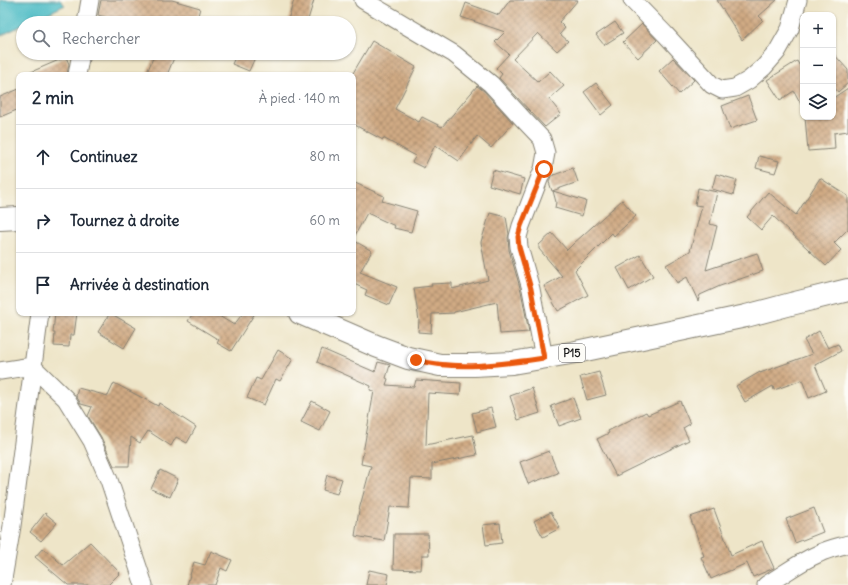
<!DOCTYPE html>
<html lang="fr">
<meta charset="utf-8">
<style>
body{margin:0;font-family:Delius,sans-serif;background:#f2f2f3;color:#1f2937}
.controls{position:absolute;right:12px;top:12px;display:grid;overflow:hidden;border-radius:8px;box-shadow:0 1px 3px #0004}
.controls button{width:36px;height:36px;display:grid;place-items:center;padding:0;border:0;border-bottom:1px solid #e0e1e3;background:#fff;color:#1f2937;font:20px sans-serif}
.stop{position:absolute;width:12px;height:12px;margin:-9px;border:3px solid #ea580c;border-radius:50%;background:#fff}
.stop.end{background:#ea580c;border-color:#fff;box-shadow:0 1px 4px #0008}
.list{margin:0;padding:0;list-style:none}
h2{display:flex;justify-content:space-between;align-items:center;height:52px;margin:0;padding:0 16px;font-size:17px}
h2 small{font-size:13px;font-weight:400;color:#747a83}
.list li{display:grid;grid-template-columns:26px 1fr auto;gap:12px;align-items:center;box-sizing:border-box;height:64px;padding:0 16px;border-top:1px solid #e0e1e3}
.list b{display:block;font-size:15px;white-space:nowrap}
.list em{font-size:13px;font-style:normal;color:#747a83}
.icon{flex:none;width:22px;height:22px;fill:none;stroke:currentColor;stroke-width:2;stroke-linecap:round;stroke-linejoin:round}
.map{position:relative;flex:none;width:848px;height:585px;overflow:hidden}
.search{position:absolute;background:#fff;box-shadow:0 1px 3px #0004;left:16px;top:16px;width:340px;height:44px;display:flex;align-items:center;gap:10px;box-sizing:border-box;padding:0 14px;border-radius:22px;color:#747a83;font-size:15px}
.panel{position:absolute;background:#fff;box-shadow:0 1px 3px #0004;left:16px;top:72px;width:340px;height:244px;border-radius:8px}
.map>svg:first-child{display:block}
.water{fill:#4ebcc5;stroke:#356c70}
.building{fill:url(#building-cross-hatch)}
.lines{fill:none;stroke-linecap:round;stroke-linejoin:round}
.minor-casing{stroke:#858072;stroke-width:19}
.primary-casing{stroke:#858072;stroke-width:24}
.minor{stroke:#fff;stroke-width:17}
.primary{stroke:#fff;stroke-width:22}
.route{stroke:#ea580c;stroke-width:5}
.labels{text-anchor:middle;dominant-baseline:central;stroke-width:3.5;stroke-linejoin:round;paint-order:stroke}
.shield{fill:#fdfcf7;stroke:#605f5e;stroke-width:1}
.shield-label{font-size:11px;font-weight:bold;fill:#1c1c1c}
</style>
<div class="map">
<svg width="848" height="585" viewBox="0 0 848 585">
<defs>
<pattern id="building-cross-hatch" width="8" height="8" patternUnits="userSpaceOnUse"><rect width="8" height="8" fill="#d0aa84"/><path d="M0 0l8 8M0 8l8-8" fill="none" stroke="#a88a6b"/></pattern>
</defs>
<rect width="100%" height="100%" fill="#fdfcf7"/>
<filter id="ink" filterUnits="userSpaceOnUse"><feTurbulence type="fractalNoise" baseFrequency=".025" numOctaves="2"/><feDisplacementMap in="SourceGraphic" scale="8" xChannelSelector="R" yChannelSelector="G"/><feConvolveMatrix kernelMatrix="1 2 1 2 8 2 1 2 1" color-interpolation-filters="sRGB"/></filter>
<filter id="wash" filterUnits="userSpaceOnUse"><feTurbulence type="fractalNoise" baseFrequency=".012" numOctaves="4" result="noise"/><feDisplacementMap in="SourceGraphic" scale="16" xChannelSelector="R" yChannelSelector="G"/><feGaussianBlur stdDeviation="0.9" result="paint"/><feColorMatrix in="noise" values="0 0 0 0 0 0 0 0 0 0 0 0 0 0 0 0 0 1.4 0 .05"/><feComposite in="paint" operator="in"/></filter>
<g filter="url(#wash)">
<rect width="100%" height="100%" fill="#eee5c8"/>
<path class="water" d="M 0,0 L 60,0 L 65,5 L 28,23 L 23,23 L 23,25 L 0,36 Z"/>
<g id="blocks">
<path class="building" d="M 101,0 L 172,0 L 200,8 L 196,23 L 125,23 L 98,15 Z
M 294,0 L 314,0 L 307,23 L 287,23 Z
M 510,0 L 578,0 L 559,22 L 565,28 L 560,34 L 568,41 L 557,51 L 538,33 L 513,59 L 538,82 L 550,71 L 564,86 L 549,99 L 561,114 L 545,127 L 499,78 L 502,74 L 496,68 L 509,54 L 495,42 L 505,32 L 461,17 L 466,3 L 499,15 Z
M 717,0 L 777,0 L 759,16 L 763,20 L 742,40 Z
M 615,22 L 623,33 L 604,45 L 596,35 Z
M 642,24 L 657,40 L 638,58 L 623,42 Z
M 372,41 L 416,67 L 395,109 L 419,122 L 422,117 L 442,127 L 477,86 L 484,91 L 513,123 L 491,148 L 477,136 L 459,161 L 435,145 L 424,168 L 412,162 L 416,156 L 383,138 L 383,140 L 353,124 L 353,73 Z
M 155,53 L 176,53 L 167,75 L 146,75 Z
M 237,53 L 257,53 L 249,71 L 232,64 Z
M 833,53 L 848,70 L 848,83 L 838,92 L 833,86 Z
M 66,57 L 69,64 L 67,75 L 24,75 Z
M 673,58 L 694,80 L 679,94 L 659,71 Z
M 797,61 L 803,72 L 803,108 L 794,91 L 780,100 L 767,80 Z
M 596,83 L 613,105 L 601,115 L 584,92 Z
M 848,88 L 848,131 L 834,133 L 835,149 L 808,151 L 805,117 L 834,117 L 833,110 L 833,98 Z
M 19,89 L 19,109 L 0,117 L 0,97 Z
M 748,96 L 757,120 L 730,129 L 722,106 Z
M 759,156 L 779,161 L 775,173 L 756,168 Z
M 573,168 L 578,182 L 552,191 L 549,182 L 551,176 Z
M 493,170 L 524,179 L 520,194 L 489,185 Z
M 716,174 L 737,180 L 733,195 L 712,189 Z
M 820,178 L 848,196 L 848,229 L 834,243 L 841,250 L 826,266 L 773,216 L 761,230 L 747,217 L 768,192 L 796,215 Z
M 353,182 L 384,196 L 382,201 L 417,211 L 411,232 L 394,228 L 395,226 L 367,213 L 353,239 Z
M 698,188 L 717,192 L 710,224 L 717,226 L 706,270 L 757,253 L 763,271 L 720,286 L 700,295 L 698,301 L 687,277 L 677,283 L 666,265 L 690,251 L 702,206 L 695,205 Z
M 553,191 L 586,201 L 582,216 L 555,208 L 556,202 Z
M 622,200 L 636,216 L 614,236 L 612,233 L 575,270 L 588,295 L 558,311 L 544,286 L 562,276 L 539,249 L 539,245 L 552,233 L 567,250 L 573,244 Z
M 490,213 L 506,217 L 509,234 L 508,238 L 509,250 L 521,291 L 529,332 L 500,334 L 497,302 L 454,312 L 454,313 L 432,314 L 431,333 L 418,332 L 419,321 L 414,288 L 432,286 L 431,284 L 452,283 L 452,289 L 488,280 L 481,242 Z
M 353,240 L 372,251 L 360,272 L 397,287 L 389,305 L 365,295 L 367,290 L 354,284 L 353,285 Z
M 640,255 L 653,276 L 629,290 L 617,268 Z
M 55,313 L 77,313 L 74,335 L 70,335 L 69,347 L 54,346 L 55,333 L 53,333 Z
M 110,313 L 136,328 L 124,348 L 98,332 Z
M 193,313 L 214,313 L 234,325 L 243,313 L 255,313 L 231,351 L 217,343 L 219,340 L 188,321 Z
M 819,331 L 828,348 L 838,344 L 841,351 L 815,365 L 826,391 L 809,398 L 802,380 L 774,390 L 773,386 L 745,402 L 736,386 L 760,372 L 760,373 L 812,354 L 804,340 Z
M 322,349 L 375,372 L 378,362 L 390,365 L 386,378 L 388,379 L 386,385 L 414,387 L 416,380 L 461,383 L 460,395 L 428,393 L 426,445 L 473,435 L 477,455 L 432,464 L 432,479 L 411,478 L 409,508 L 390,507 L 384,541 L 355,536 L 359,510 L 371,466 L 361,464 L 374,391 L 370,390 L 371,386 L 317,362 Z
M 278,350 L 293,359 L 280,381 L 276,379 L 264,405 L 247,398 L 256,378 L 261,380 Z
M 599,372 L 606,395 L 587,400 L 580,377 Z
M 114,383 L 158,406 L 159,403 L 196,427 L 187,443 L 176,437 L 171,446 L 148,431 L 140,443 L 131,437 L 129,466 L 114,466 L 101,437 L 88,416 L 92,407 L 81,404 L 76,396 L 78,388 L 108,396 Z
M 532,388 L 540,413 L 518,420 L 510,396 Z
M 573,398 L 581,418 L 559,426 L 551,406 Z
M 312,401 L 330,411 L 320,431 L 301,422 Z
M 680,401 L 690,424 L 683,428 L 689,440 L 616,476 L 597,439 L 609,433 L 608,431 L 646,412 L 648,415 Z
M 491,408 L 496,427 L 477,432 L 472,413 Z
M 549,451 L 558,473 L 528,484 L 520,462 Z
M 160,470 L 178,479 L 170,497 L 151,489 Z
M 327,475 L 342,479 L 337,494 L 323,490 Z
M 814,508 L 823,532 L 795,543 L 786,519 Z
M 714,509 L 731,555 L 762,541 L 774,568 L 753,577 L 747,563 L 711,579 L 701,557 L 704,556 L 690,517 Z
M 551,512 L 560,528 L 543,537 L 534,521 Z
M 45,513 L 57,523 L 41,541 L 30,532 Z
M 500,523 L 502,543 L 486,545 L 483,525 Z
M 394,534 L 428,534 L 429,555 L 422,555 L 421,570 L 393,569 Z
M 90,542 L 120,573 L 108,585 L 68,585 L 35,557 L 43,548 L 63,565 Z
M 211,551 L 232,560 L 227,571 L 221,568 L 215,585 L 187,585 L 194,562 L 205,565 Z
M 369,570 L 389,574 L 387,585 L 366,585 Z"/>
</g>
</g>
<g filter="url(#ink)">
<use href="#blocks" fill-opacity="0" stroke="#858072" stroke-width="1"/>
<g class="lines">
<defs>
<path id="minor" d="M 363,0 L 454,54 L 491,84 L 523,119 L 542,139 L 546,153 L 543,169 L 521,226 L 518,237 L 519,247 L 531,289 L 544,358
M 632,0 L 665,34 L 712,85 L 722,90 L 735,88 L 749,80 L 764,67 L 777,52 L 790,29 L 798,0
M 86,23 L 90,0
M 77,75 L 81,53
M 0,371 L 32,366 L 66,399 L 92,441 L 109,480 L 144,585
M 2,585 L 12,526 L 40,313
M 766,585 C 783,575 799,562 818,554 C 827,549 838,547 848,544"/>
<path id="primary" d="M 0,219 L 19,218
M 300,313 L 376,346 L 408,358 L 440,365 L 474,365 L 512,363 L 576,352 L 746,316 L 791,304 L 848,290"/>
</defs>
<use href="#minor" class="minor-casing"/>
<use href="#primary" class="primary-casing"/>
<use href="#minor" class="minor"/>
<use href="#primary" class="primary"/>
</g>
</g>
<g class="lines" filter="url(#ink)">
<path class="route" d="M 416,360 C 458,371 502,364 544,358 L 531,289 L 519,247 L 518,237 L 521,226 L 544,169"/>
</g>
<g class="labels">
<rect class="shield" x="559" y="344" width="26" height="18" rx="3"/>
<g class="shield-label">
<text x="572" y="353">P15</text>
</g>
</g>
</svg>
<div class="controls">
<button>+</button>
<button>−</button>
<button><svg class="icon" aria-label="layers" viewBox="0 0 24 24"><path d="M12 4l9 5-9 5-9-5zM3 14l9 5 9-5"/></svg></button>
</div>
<div class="stop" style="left:544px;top:169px"></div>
<div class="stop end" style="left:416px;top:360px"></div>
<div class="search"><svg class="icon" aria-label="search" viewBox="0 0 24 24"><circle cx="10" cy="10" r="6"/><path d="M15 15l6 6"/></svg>Rechercher</div>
<section class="panel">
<h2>2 min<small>À pied · 140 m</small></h2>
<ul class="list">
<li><svg class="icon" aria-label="ahead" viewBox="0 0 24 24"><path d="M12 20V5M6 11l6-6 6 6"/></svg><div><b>Continuez</b></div><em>80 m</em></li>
<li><svg class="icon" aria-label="right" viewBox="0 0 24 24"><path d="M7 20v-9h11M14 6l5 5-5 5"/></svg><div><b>Tournez à droite</b></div><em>60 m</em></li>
<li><svg class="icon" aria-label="arrive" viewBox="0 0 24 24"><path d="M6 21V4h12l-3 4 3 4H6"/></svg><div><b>Arrivée à destination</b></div></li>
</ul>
</section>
</div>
